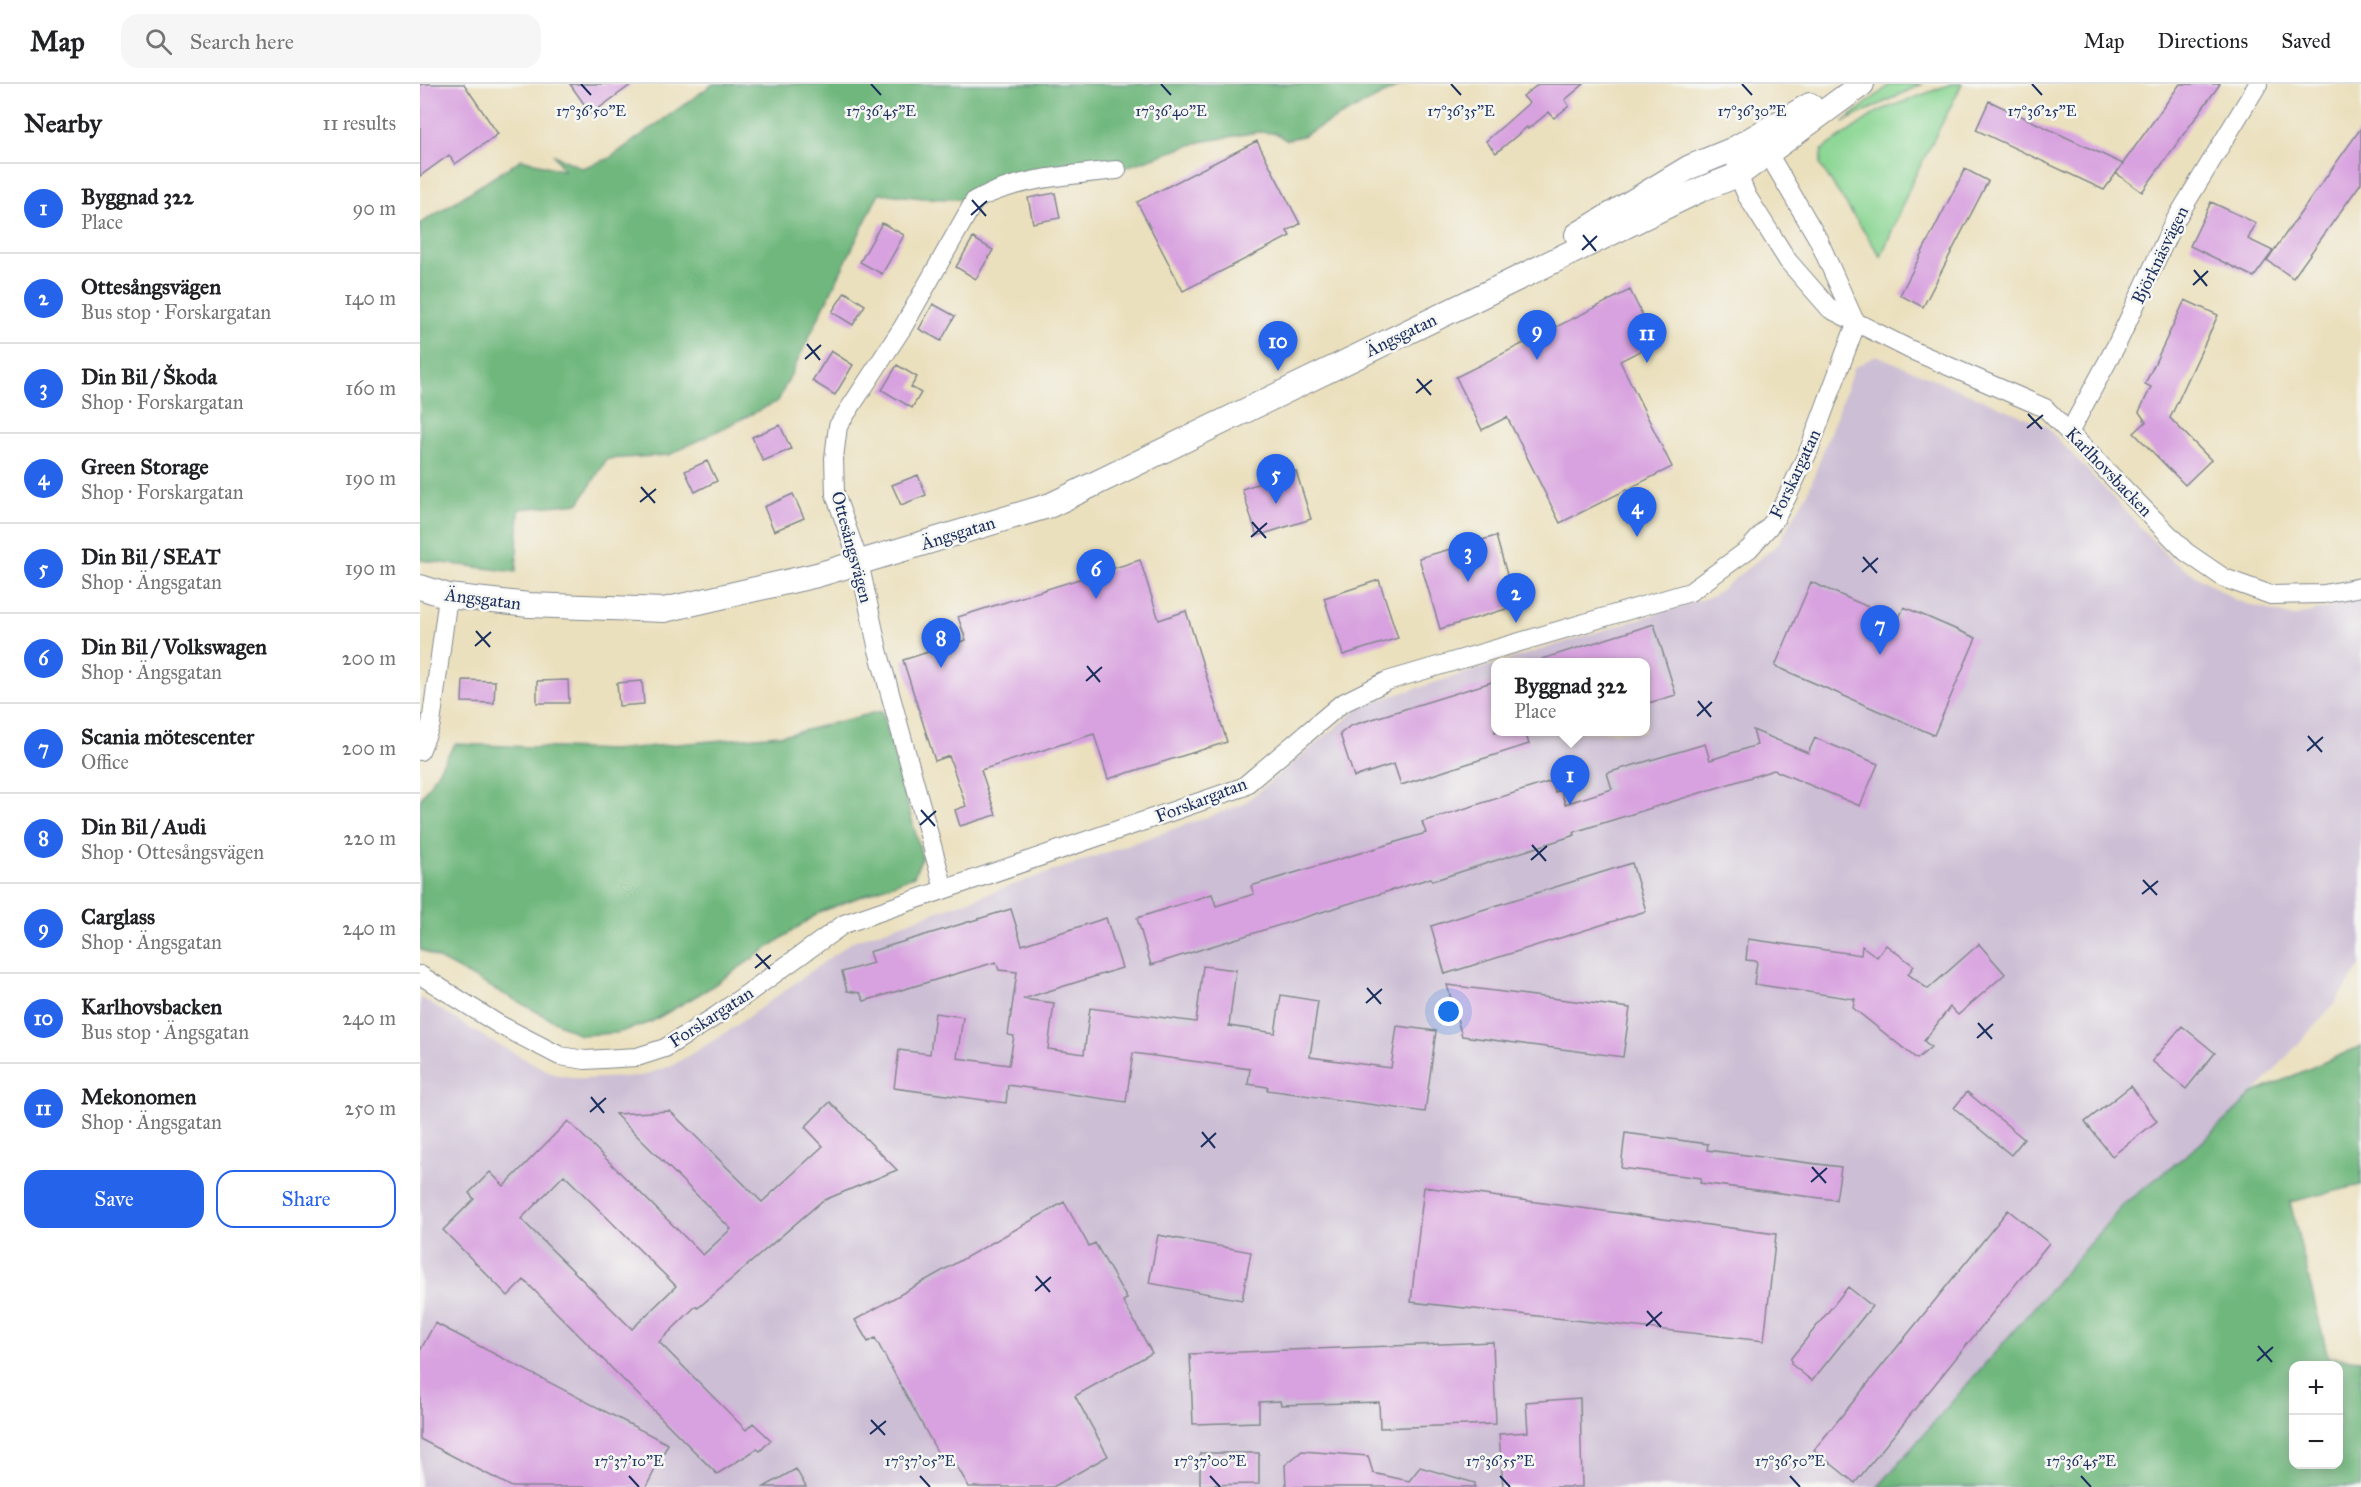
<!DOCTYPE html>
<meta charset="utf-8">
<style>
body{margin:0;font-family:"IM FELL Great Primer",serif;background:#f6f6f6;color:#202124}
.controls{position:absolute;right:18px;bottom:18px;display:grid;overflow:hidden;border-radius:12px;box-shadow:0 3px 15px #0003}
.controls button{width:54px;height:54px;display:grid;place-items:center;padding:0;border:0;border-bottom:2px solid #e0e0e0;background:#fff;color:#202124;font:30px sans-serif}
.you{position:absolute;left:1029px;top:928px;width:21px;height:21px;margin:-15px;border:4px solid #fff;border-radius:50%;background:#1a73e8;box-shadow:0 0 0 9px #1a73e833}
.badge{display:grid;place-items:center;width:39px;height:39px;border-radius:50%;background:#2563eb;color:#fff;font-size:20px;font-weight:700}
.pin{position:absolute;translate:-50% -50px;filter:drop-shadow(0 2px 3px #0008)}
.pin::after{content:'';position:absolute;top:32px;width:21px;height:18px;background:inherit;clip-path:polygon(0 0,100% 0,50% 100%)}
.popup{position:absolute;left:1071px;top:574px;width:159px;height:78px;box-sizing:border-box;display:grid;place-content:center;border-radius:12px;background:#fff;filter:drop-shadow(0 2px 4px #0005);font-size:20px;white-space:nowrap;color:#757577}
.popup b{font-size:22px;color:#202124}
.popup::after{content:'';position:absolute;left:50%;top:100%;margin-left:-12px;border:12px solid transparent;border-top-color:#fff}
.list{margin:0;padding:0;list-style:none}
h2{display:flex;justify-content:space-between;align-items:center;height:78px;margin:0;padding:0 24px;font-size:26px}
h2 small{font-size:20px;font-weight:400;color:#757577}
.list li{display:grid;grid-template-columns:39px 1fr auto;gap:18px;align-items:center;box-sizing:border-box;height:90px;padding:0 24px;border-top:2px solid #e0e0e0}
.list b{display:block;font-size:22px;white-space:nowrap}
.list p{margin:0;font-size:20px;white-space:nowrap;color:#757577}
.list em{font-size:20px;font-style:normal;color:#757577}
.actions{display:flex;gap:12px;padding:18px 24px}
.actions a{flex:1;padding:14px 0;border:2px solid #2563eb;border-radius:18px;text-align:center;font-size:21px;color:#2563eb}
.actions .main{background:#2563eb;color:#fff}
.icon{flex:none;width:33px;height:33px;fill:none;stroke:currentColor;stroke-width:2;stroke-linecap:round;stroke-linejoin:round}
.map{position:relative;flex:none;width:1941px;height:1403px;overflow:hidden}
header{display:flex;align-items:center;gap:36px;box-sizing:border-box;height:84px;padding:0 30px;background:#fff;border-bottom:2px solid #e0e0e0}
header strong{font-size:28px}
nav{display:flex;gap:33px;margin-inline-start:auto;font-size:21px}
.search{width:420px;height:54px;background:#f6f6f6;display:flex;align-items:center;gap:15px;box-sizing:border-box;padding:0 21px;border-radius:18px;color:#757577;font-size:22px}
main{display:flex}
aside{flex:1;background:#fff}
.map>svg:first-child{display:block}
.industrial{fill:#ccbed4}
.green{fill:#8ad693;stroke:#528278;stroke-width:1.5}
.forest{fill:#6fb77d;stroke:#45736e;stroke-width:1.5;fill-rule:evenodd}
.building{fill:#d8a1df;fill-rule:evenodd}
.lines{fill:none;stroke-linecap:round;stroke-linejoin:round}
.minor-casing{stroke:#83888e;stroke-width:20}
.major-casing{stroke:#83888e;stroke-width:26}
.minor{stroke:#fff;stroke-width:18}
.major{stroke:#fff;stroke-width:24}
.ticks{fill:none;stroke:#1b2f5e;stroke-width:2}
.labels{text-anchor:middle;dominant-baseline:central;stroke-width:5;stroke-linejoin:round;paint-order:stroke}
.street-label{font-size:18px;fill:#1b2f5e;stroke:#f6f6f2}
.ticks-label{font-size:15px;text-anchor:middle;fill:#1b2f5e;stroke:#f6f6f2;stroke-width:5;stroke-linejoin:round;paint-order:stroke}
</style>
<header>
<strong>Map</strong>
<div class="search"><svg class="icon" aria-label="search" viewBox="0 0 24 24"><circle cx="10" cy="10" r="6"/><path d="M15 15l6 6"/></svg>Search here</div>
<nav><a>Map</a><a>Directions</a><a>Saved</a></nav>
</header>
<main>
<aside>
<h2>Nearby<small>11 results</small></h2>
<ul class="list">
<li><span class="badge">1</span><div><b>Byggnad 322</b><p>Place</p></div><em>90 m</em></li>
<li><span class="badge">2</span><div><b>Ottesångsvägen</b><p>Bus stop · Forskargatan</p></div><em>140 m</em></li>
<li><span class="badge">3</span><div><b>Din Bil / Škoda</b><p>Shop · Forskargatan</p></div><em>160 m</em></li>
<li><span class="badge">4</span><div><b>Green Storage</b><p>Shop · Forskargatan</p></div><em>190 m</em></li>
<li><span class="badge">5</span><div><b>Din Bil / SEAT</b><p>Shop · Ängsgatan</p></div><em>190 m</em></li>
<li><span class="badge">6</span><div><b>Din Bil / Volkswagen</b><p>Shop · Ängsgatan</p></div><em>200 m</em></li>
<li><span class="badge">7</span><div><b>Scania mötescenter</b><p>Office</p></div><em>200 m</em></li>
<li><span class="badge">8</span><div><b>Din Bil / Audi</b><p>Shop · Ottesångsvägen</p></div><em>220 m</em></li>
<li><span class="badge">9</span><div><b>Carglass</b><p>Shop · Ängsgatan</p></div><em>240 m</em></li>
<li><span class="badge">10</span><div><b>Karlhovsbacken</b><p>Bus stop · Ängsgatan</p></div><em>240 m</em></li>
<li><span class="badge">11</span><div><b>Mekonomen</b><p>Shop · Ängsgatan</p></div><em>250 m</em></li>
</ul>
<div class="actions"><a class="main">Save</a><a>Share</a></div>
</aside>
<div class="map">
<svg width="1941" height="1403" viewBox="0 0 1941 1403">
<rect width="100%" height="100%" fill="#f6f6f2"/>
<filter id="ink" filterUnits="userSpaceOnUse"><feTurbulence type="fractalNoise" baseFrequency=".0167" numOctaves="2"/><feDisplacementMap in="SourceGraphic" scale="12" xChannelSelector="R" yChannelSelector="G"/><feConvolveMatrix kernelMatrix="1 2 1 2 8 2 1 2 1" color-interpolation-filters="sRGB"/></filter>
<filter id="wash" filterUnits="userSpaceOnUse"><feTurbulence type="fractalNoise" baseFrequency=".008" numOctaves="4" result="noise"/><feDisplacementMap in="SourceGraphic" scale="24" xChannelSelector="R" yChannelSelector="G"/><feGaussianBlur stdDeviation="1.35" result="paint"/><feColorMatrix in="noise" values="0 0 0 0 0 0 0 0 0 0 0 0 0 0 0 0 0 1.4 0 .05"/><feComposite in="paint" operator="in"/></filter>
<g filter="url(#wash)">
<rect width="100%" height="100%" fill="#ebe0bd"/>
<path class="industrial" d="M 1456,271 L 1626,342 L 1751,476 L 1817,517 L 1873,533 L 1941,515 L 1941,881 L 1914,920 L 1834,1009 L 1779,1061 L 1701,1123 L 1458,1403 L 0,1403 L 0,913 L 69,956 L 134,990 L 164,995 L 221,992 L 253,981 L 307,948 L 433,857 L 822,721 L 943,621 L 1075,580 L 1075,648 L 1225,648 L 1225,578 L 1081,578 L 1293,512 L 1358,460 L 1388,408 L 1434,284 Z"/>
<path class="green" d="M 1471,0 L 1502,0 L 1423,38 Z
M 1531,0 L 1542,0 L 1493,96 L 1461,173 L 1400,81 L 1402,66 L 1459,27 Z"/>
<path class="forest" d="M 293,0 L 983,0 L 882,52 L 866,56 L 855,49 L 837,48 L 780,58 L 697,86 L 555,116 L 503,114 L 459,109 L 358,317 L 249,371 L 187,375 L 159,419 L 99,425 L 96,488 L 0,476 L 0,140 L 102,75 L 144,87 L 134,71 L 162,84 L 188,75 Z
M 462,627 L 502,773 L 494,792 L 400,828 L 288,905 L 231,938 L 197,949 L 160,951 L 0,865 L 0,716 L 35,660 L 192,666 L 370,650 Z
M 1941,962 L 1941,1101 L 1870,1118 L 1908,1273 L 1941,1276 L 1941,1403 L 1458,1403 L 1704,1120 L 1779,1061 L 1834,1009 ZM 1874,1282 L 1918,1282 L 1918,1380 L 1874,1380 Z"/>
<g id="blocks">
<path class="building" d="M 0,0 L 44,0 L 78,50 L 35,80 L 29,71 L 0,92 Z
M 150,0 L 212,0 L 171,30 Z
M 1119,0 L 1164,0 L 1145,16 L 1149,22 L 1134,34 L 1129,28 L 1108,45 L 1107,43 L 1076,69 L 1066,57 L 1109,19 L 1103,12 Z
M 1760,0 L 1800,0 L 1722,108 L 1696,89 Z
M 1569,17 L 1703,80 L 1684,106 L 1556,46 Z
M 1941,44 L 1941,99 L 1873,194 L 1847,176 Z
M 837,57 L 880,140 L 867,147 L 870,152 L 763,207 L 717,118 Z
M 1545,85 L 1568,97 L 1503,223 L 1480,211 Z
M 635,109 L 640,134 L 613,139 L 608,114 Z
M 1791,118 L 1836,139 L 1828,155 L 1853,167 L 1834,193 L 1770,162 Z
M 462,139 L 484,151 L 462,190 L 440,178 Z
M 553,154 L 573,166 L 556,195 L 536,183 Z
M 1210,206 L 1236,259 L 1200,277 L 1252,383 L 1140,439 L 1087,333 L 1062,346 L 1036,293 Z
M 425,208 L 445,221 L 433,241 L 412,228 Z
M 1765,216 L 1798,231 L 1750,334 L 1791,376 L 1765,401 L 1714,349 L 1726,338 L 1719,328 L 1731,303 L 1725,300 Z
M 513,220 L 535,232 L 521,257 L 499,245 Z
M 411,267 L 433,281 L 415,311 L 392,297 Z
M 477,281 L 497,293 L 491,303 L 501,309 L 492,324 L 462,306 Z
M 360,341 L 371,365 L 343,377 L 332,353 Z
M 287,377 L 297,397 L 275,408 L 265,387 Z
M 876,387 L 891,435 L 837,452 L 822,405 Z
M 498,391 L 506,411 L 481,421 L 472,401 Z
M 373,410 L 384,434 L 354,447 L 344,423 Z
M 1076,452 L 1096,522 L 1020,545 L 999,474 Z
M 720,476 L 739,536 L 766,527 L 807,658 L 688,695 L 674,650 L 561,686 L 576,731 L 540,742 L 535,726 L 546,722 L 529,672 L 515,677 L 483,576 L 546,556 L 538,533 Z
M 959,496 L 978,554 L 923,571 L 904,514 Z
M 1391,498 L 1478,536 L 1484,523 L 1556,554 L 1514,651 L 1355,582 Z
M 1234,540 L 1256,611 L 1225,620 L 1225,579 L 1123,579 L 1122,575 Z
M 43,596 L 75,597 L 74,619 L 42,618 Z
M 148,596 L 149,619 L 117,619 L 117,597 Z
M 222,597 L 224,620 L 199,622 L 197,599 Z
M 1075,597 L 1075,648 L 1105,648 L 1109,660 L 981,701 L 974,680 L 934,693 L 920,650 L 930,642 Z
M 1333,646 L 1388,669 L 1395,654 L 1458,680 L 1440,722 L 1354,686 L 1154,748 L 1155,751 L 1012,797 L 1011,794 L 731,881 L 717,834 L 792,810 L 796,822 L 834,810 L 831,802 L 1006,749 L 1002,738 L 1132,697 L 1135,708 L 1141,706 L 1145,720 L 1192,705 L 1187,689 L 1285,660 L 1290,676 L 1337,661 Z
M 1212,779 L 1226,827 L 1025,890 L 1011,842 Z
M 591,825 L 602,861 L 686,834 L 702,884 L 603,915 L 634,919 L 628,965 L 664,970 L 670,924 L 776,938 L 783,882 L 816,886 L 809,942 L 855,949 L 861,911 L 898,917 L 890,973 L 971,984 L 977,942 L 1016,947 L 1005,1028 L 847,1006 L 848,1003 L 828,1000 L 830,985 L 713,969 L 706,1018 L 588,1001 L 586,1019 L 474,1004 L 479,966 L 510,970 L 515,929 L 543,933 L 537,974 L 589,981 L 594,952 L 588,951 L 597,888 L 579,886 L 576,878 L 444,917 L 440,909 L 427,907 L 422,888 L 453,879 L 449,868 Z
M 1328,855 L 1441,871 L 1442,862 L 1457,873 L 1466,861 L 1494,882 L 1488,890 L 1508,905 L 1559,860 L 1585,890 L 1538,931 L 1530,923 L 1504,957 L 1511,963 L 1497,975 L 1433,924 L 1435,915 L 1334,900 L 1337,877 L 1326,876 Z
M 1027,901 L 1210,924 L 1203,973 L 1042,952 Z
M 1762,942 L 1795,969 L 1766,1005 L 1732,977 Z
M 1711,1002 L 1737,1037 L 1692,1072 L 1665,1038 Z
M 1547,1008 L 1604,1055 L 1591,1071 L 1534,1024 Z
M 410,1018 L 477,1086 L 402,1117 L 278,1224 L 276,1222 L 239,1258 L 326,1346 L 333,1339 L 351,1356 L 340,1367 L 337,1365 L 297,1390 L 104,1196 L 88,1212 L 23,1146 L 54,1115 L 49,1109 L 70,1088 L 84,1102 L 148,1037 L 283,1171 L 311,1145 L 195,1030 L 250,1027 L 342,1118 L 403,1062 L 385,1043 ZM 144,1091 L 256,1202 L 212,1245 L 101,1135 Z
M 1205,1049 L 1288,1060 L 1287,1066 L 1421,1083 L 1416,1116 L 1280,1099 L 1281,1094 L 1201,1084 Z
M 1004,1103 L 1356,1150 L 1344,1257 L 991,1218 Z
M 644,1118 L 669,1162 L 675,1159 L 707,1215 L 703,1217 L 732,1269 L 655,1312 L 688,1372 L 633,1403 L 549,1403 L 535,1379 L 526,1384 L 455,1254 L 448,1258 L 435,1236 Z
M 1588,1126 L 1629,1159 L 1435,1399 L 1394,1366 Z
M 738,1151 L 831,1168 L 822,1216 L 729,1199 Z
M 1428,1203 L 1452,1222 L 1392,1297 L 1371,1280 L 1371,1274 Z
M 15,1239 L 248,1360 L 226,1403 L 92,1403 L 0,1355 L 0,1267 Z
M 1073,1258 L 1076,1340 L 960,1344 L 959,1318 L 861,1321 L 860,1317 L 839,1318 L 839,1338 L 773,1340 L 770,1270 Z
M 1160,1314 L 1162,1403 L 1083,1403 L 1079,1350 L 1108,1348 L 1106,1318 Z
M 882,1367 L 948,1372 L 953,1389 L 989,1397 L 1000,1383 L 1055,1399 L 1055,1403 L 866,1403 L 865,1381 Z
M 780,1369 L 839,1369 L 839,1400 L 780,1401 Z
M 376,1385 L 386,1403 L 344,1403 Z"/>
</g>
</g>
<g filter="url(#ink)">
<use href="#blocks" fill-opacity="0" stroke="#83888e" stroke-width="1.5"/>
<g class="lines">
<defs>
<path id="minor" d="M 1316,78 L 1318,91 L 1327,112 L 1368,177 L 1410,225 L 1489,265 L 1625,324 L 1766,468 L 1804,494 L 1851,511 L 1904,510 L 1941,503
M 1650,347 L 1697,260 L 1753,140 L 1838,0
M 0,667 L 11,640 L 28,512
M 524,805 L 458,566 L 439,478 L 415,410 L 414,374 L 418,342 L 483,243 L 555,116 C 599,94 649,91 697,86
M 0,891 L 78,940 L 140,972 L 165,976 L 217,973 L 245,964 L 296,932 L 424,840 L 823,703 L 921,620 L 967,597 L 1270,508 L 1329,465 L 1354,437 L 1367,413 L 1389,366 L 1436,240 L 1398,155 L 1342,59"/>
<path id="major" d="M 1157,151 L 1270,83 L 1314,65 L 1390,21
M 0,503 L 28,512 L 109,521 L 244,526 L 397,491 L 631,421 L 1282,105 L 1318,91 L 1442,0"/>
</defs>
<use href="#minor" class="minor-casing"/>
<use href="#major" class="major-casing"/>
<use href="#minor" class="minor"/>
<use href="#major" class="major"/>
</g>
</g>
<path class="ticks" d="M 161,0 L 171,11M 451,0 L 461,11M 741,0 L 751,11M 1031,0 L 1041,11M 1322,0 L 1332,11M 1612,0 L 1622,11M 552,116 L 566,132M 551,131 L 567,117M 1163,151 L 1176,167M 1162,166 L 1177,152M 1774,186 L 1787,202M 1773,201 L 1788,187M 387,260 L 400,276M 385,275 L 401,261M 997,295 L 1011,311M 996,309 L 1012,296M 1608,330 L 1622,345M 1607,344 L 1623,331M 221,403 L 235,419M 220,418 L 236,405M 832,438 L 846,454M 831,453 L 847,439M 1443,473 L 1457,489M 1442,488 L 1458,474M 56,547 L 70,563M 55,562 L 71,548M 667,582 L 680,598M 666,597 L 682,583M 1278,617 L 1291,633M 1277,632 L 1292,618M 1888,652 L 1902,668M 1887,667 L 1903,653M 501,726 L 515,742M 500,741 L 516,727M 1112,761 L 1126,777M 1111,776 L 1127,762M 1723,796 L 1737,811M 1722,810 L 1738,797M 336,870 L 350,885M 335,884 L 351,871M 947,904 L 961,920M 946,919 L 962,905M 1558,939 L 1572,955M 1557,954 L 1573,940M 171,1013 L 184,1029M 170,1028 L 186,1014M 782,1048 L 795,1064M 781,1063 L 796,1049M 1392,1083 L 1406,1099M 1391,1098 L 1407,1084M 616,1192 L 630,1208M 615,1207 L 631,1193M 1227,1227 L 1241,1243M 1226,1242 L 1242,1228M 1838,1262 L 1852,1278M 1837,1277 L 1853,1263M 451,1336 L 465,1351M 450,1350 L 466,1337M 209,1392 L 219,1403M 500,1392 L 510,1403M 790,1392 L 800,1403M 1080,1392 L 1090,1403M 1370,1392 L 1380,1403M 1661,1392 L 1671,1403"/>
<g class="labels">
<g class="street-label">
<text transform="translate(1740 171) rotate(-64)">Björknäsvägen</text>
<text transform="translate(981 251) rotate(-26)">Ängsgatan</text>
<text transform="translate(1689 388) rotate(46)">Karlhovsbacken</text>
<text transform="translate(1375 390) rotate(-65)">Forskargatan</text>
<text transform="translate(538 449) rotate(-17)">Ängsgatan</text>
<text transform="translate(432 463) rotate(75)">Ottesångsvägen</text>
<text transform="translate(63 515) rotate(7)">Ängsgatan</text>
<text transform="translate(781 716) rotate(-21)">Forskargatan</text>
<text transform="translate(291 933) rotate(-33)">Forskargatan</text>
</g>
</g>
<g class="ticks-label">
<text x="171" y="32">17°36'50"E</text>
<text x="461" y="32">17°36'45"E</text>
<text x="751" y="32">17°36'40"E</text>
<text x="1041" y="32">17°36'35"E</text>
<text x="1332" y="32">17°36'30"E</text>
<text x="1622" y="32">17°36'25"E</text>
<text x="209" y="1382">17°37'10"E</text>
<text x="500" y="1382">17°37'05"E</text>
<text x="790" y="1382">17°37'00"E</text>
<text x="1080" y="1382">17°36'55"E</text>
<text x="1370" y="1382">17°36'50"E</text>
<text x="1661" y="1382">17°36'45"E</text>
</g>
</svg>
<div class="controls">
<button>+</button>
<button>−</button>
</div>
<div class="you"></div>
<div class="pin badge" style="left:1150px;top:721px">1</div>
<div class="popup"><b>Byggnad 322</b>Place</div>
<div class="pin badge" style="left:1096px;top:539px">2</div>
<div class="pin badge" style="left:1048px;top:498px">3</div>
<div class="pin badge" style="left:1217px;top:453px">4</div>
<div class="pin badge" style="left:856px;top:420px">5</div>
<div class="pin badge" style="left:676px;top:515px">6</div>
<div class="pin badge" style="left:1460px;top:571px">7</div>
<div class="pin badge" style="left:521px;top:584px">8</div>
<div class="pin badge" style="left:1117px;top:276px">9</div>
<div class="pin badge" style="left:858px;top:287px">10</div>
<div class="pin badge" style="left:1227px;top:279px">11</div>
</div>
</main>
